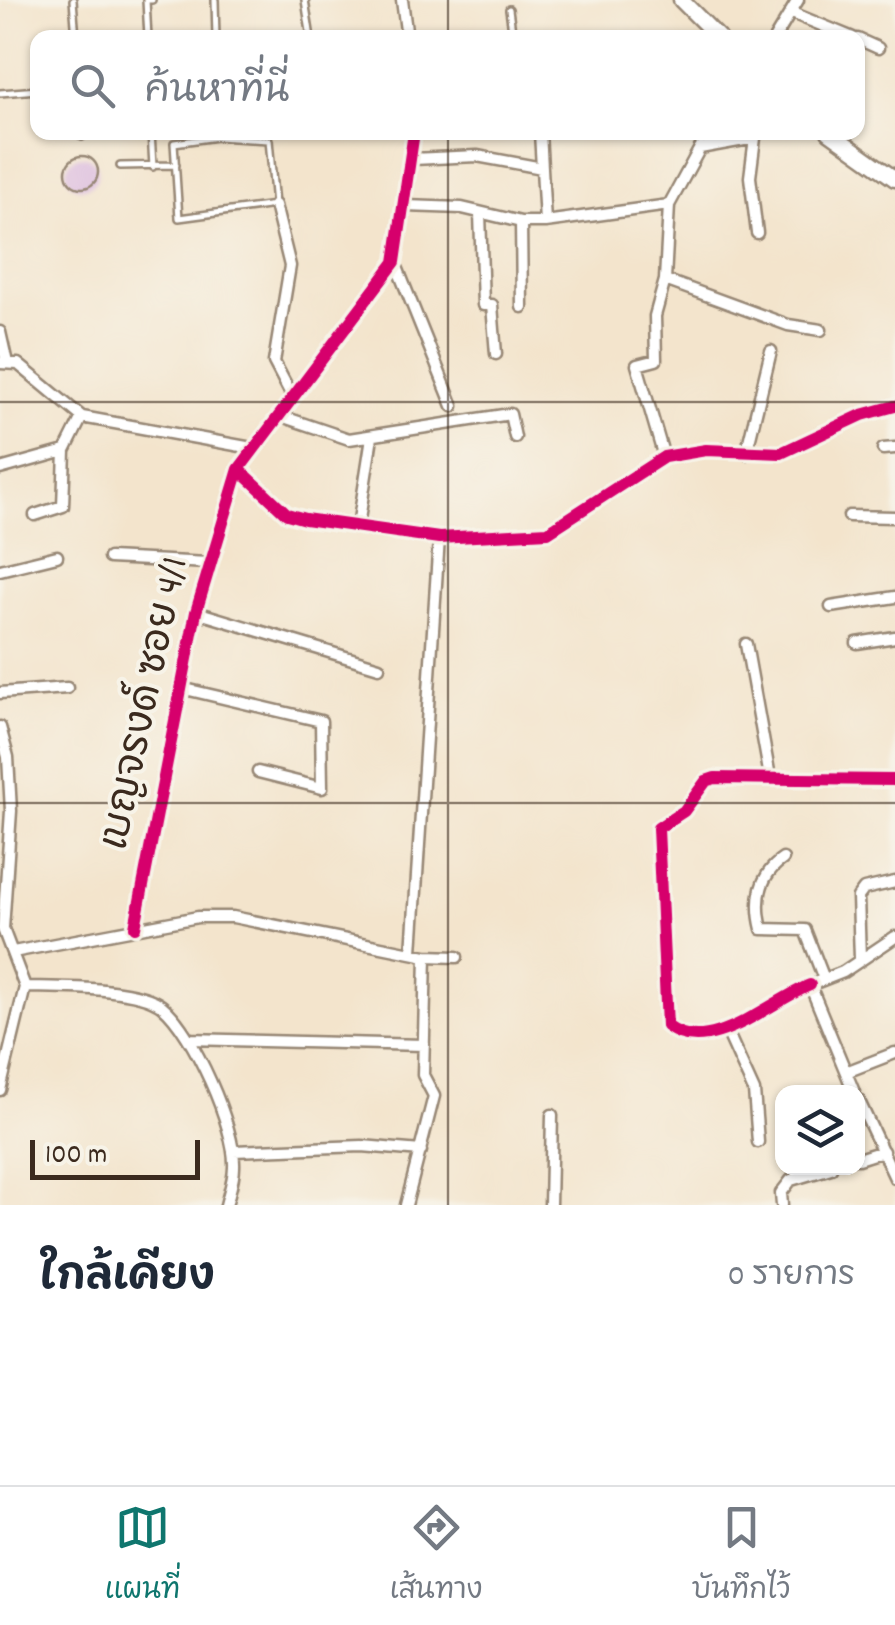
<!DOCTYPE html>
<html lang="th">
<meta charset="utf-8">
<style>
body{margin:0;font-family:Dekko,"Playpen Sans Thai",sans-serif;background:#f6f6f7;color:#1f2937}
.controls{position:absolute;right:30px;bottom:30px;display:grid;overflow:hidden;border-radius:20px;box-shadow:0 2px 8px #0004}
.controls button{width:90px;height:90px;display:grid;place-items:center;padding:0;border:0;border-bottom:2px solid #e0e1e3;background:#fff;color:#1f2937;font:50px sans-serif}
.scale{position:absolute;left:30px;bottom:25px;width:170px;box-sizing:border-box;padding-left:10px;border:5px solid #3b2a1e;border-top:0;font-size:28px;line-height:35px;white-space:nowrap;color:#3b2a1e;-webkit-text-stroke:8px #f7f3e8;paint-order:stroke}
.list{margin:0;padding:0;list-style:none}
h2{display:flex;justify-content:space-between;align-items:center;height:130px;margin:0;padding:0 40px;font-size:42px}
h2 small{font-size:32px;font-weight:400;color:#747a83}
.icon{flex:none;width:55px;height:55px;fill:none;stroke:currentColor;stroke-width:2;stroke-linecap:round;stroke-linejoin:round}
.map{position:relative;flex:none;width:895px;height:1205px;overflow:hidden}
.search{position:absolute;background:#fff;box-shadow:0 2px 8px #0004;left:30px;right:30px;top:30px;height:110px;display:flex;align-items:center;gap:25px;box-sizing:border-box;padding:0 35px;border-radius:20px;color:#747a83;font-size:38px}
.sheet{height:280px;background:#fff}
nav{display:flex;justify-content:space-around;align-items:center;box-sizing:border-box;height:140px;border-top:2px solid #e0e1e3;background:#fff;font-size:28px;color:#747a83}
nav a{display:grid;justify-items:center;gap:5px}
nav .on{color:#0f766e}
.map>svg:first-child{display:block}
.building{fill:#d9b6de}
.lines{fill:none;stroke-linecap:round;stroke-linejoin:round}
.lane-casing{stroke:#978775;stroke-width:10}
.street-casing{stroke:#978775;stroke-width:15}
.secondary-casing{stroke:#978775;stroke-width:19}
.lane{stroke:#fff;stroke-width:5}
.street{stroke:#fff;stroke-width:10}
.secondary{stroke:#fff;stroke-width:14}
.cycleway-casing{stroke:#f7f3e8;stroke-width:19}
.cycleway{stroke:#d6006c;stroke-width:12}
.grid{fill:none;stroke:#3b2a1e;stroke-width:2.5;stroke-opacity:0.55}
.labels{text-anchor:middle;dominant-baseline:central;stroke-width:8;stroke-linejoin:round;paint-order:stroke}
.street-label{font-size:40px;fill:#3b2a1e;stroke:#f7f3e8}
</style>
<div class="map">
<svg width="895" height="1205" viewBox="0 0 895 1205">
<rect width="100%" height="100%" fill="#f7f3e8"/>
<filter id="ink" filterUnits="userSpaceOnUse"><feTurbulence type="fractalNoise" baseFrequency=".01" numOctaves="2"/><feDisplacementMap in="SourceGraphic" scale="20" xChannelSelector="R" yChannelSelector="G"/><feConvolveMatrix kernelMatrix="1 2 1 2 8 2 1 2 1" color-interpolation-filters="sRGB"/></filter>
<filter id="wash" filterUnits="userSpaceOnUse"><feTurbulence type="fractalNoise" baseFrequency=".0048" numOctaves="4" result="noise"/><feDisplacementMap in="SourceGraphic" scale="40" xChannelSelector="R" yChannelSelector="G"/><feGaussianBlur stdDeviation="2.25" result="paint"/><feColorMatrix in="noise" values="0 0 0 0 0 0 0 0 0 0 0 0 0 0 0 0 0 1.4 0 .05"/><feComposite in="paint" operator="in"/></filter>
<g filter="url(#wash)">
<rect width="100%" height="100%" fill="#f3e4cc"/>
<g id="blocks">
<path class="building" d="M66 172a16 16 0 1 1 32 0a16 16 0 1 1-32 0Z"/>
</g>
</g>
<g filter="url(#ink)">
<use href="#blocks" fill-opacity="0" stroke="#978775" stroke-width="2.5"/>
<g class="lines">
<defs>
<path id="lane" d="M 73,0 L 76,38
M 215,0 L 216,38
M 305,0 L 311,38
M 509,9 L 513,38
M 148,38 L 146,0 L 152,0
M 0,93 L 38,90
M 82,132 L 82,137
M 151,132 L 153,167
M 217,137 L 269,140 L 275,205 L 179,218 L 174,143 Z
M 120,166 L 176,165"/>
<path id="street" d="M 402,0 L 407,38
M 792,13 L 853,38
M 775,38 L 798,0
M 858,39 L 878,48
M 540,132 L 545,222
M 755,138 L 750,177 L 757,233
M 413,159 L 477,156 L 542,168
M 275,205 L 290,266 L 274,362 L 293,398
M 405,206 L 462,208 L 521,222 L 545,222 L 669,205 L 700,148 L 755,138 L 758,132
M 480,213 L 483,305 L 492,305 L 496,354
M 521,222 L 522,307
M 395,262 L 453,406
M 665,280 L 788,325 L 821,330
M 0,332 L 7,363
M 0,363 L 18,364 L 82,417 L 252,448
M 278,415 L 349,439 L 510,414 L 515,437
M 883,449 L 895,448
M 746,454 L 771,351
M 664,457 L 637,365 L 656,360 L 655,316 L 665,280 L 669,205
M 0,469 L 65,451
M 239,469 L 287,514 L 305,519 L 439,538 L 548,532 L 664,457 L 706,450 L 781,453 L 862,415 L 895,406
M 35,515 L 63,506 L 65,451 L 82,417
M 849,516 L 895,517
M 358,526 L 372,437
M 109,558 L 208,563
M 0,570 L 57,556
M 831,607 L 895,597
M 196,612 L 379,667
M 857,643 L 895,637
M 746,644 L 770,777
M 181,688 L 321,721 L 322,788 L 258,772
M 0,693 L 67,688
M 0,727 L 8,757 L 11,811 L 3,929 L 25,987 L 0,1090
M 783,859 C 759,875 755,901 762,929 L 805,930 L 824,979
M 135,927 L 196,612 L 239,469 L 395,262 L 414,132
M 13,952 L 198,917 L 233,917 L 426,956 L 457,957
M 412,952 L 439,538
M 860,959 L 858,897 L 864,889 L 895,882
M 810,985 C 769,1002 708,1059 667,1026 L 658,828 L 684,811 L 706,781 L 715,778 L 895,780
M 25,987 C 57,988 138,986 162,1006 C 193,1031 236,1128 234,1167 C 234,1179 229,1193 226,1205
M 726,1029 L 754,1091 L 758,1142
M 189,1039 L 424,1045
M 846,1072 L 895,1053
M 854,1092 L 810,985 L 843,972 L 895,937
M 858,1099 L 895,1178
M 233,1151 L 362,1146 L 421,1151
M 858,1159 L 883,1151
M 406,1205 L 434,1096 L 423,1075 L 426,956
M 550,1205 L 552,1115
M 782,1205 L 781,1193 L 791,1180 L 831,1168"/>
<path id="secondary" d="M 681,0 L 719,38
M 829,132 L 895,179"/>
</defs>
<use href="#lane" class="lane-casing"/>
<use href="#street" class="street-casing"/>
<use href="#secondary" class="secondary-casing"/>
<use href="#lane" class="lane"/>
<use href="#street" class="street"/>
<use href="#secondary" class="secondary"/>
<defs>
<path id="cycleway" d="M 239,469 L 287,514 L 305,519 L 439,538 L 548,532 L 664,457 L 706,450 L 781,453 L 862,415 L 895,406
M 135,927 L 196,612 L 239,469 L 395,262 L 414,132
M 810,985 C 769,1002 708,1059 667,1026 L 658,828 L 684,811 L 706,781 L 715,778 L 895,780"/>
</defs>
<use href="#cycleway" class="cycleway-casing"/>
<use href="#cycleway" class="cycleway"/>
</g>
</g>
<path class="grid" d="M 448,0 L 448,38M 448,132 L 448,1205M 0,402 L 895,402M 0,803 L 895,803"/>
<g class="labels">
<g class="street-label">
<text transform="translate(148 704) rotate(-78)">เบญจรงด์ ซอย 4/1</text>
</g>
</g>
</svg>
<div class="controls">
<button><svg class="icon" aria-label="layers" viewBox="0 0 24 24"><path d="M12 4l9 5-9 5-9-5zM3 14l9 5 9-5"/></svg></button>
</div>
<div class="scale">100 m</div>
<div class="search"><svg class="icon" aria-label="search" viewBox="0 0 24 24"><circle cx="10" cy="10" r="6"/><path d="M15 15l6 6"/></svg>ค้นหาที่นี่</div>
</div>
<section class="sheet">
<h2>ใกล้เคียง<small>0 รายการ</small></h2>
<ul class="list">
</ul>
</section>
<nav>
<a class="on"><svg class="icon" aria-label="map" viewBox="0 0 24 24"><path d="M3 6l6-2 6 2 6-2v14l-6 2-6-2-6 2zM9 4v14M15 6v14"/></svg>แผนที่</a>
<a><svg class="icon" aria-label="directions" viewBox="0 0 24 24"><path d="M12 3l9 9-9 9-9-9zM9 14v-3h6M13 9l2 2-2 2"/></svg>เส้นทาง</a>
<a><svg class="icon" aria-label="saved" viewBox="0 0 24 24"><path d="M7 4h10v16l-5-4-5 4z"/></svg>บันทึกไว้</a>
</nav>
